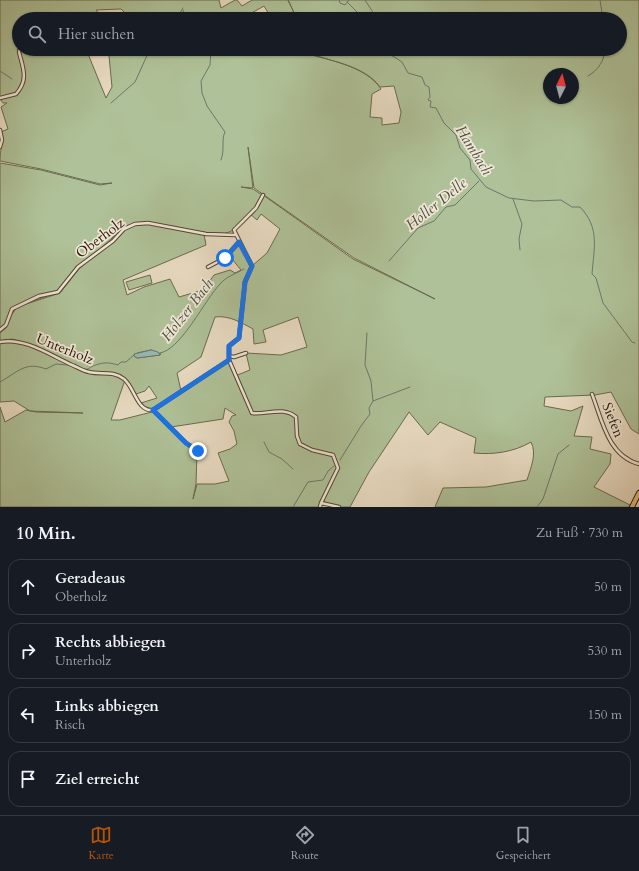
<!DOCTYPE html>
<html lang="de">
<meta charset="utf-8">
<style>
body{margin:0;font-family:Cardo,serif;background:#242831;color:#f1f3f6}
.compass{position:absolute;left:543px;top:68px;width:36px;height:36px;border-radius:50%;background:#171b24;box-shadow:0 1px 3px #0004;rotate:6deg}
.stop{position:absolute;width:12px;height:12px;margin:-9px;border:3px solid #1a73e8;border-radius:50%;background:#fff}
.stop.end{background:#1a73e8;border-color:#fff;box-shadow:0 1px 4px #0008}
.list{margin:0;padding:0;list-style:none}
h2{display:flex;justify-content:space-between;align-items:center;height:52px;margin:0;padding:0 16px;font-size:17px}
h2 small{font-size:13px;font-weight:400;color:#9ea1a6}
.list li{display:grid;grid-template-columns:26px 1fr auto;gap:12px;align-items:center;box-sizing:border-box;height:56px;margin:0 8px 8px;padding:0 8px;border:1px solid #363941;border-radius:12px}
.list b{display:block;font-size:15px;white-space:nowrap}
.list p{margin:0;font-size:13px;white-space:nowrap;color:#9ea1a6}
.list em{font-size:13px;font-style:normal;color:#9ea1a6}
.icon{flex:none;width:22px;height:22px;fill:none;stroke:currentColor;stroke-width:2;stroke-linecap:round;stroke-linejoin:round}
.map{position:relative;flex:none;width:639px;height:507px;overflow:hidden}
.search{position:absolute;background:#171b24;box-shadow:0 1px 3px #0004;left:12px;right:12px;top:12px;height:44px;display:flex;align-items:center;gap:10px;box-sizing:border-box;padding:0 14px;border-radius:22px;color:#9ea1a6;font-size:15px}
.sheet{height:308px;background:#171b24}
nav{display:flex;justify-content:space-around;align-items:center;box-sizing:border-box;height:56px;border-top:1px solid #363941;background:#171b24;font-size:11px;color:#9ea1a6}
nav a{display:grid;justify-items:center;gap:2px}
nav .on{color:#b45309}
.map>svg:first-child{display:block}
.green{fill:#afc198;stroke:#6a6a4e;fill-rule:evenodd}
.water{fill:#97bbb6;stroke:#69786f}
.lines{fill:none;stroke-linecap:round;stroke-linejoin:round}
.stream{stroke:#69786f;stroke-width:1}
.street-casing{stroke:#564534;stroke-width:4.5}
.primary-casing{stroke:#251304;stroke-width:6}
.street{stroke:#f0e8d7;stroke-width:2.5}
.primary{stroke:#e4be81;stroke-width:4}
.route{stroke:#1a73e8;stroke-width:5}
.labels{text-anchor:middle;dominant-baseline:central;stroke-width:3.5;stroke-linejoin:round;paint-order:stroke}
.street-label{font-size:14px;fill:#251304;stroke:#f0e8d7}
.water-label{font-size:15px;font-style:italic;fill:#4d4e42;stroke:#f0e8d7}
</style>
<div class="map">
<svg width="639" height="507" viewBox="0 0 639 507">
<rect width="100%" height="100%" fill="#e8dbc2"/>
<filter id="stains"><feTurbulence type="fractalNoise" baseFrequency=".005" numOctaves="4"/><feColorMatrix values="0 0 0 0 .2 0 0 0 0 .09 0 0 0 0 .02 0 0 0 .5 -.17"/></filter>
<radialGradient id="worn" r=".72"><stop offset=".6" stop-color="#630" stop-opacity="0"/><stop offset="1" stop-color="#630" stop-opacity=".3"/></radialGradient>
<path class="green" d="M 0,0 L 219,0 L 221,8 L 235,0 L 237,0 L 242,6 L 252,0 L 288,0 L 297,19 L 272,19 L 264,6 L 248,15 L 249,19 L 131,19 L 121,9 L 96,10 L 103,19 L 19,19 L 18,52 L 25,75 L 16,93 L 0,97 Z
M 288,0 L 639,0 L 639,434 L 631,429 L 611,392 L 595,395 L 545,397 L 544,406 L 571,411 L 583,406 L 574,436 L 592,437 L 590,449 L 611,454 L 610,464 L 594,487 L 630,505 L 629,507 L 435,507 L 443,488 L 486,487 L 527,480 C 531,467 537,454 531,442 C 514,452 493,455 474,453 L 476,438 L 440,422 L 428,435 L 409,412 L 369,472 L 350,507 L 340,507 L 324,502 L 324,498 L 329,485 L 319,507 L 0,507 L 0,407 L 5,422 L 26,410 L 36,412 L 83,413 L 30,411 L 14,401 L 0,402 L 0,342 C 31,338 58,362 87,372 C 100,377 110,369 125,380 L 111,420 L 120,420 L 152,412 L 197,452 L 196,484 L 193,499 L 197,484 L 215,484 L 229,481 L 218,453 L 230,449 L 237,444 L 234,431 L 229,422 L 232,416 L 236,415 L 225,408 L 223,419 L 171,427 L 156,413 L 156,410 L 229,361 L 252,413 L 235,376 L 250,370 L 246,353 L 281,355 L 307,347 L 298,317 L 263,330 L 266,342 L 254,344 L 253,329 C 242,323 229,315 215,317 L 201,357 L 177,373 L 181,391 L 151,409 L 144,408 L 141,403 L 157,398 L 149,386 L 145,391 L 136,394 L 129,382 L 121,376 L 104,372 L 89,372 L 20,341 L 12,339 L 0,341 L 0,333 L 6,328 L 10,317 L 17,307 L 60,293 L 79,269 L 124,229 L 135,224 L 148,224 L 204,234 L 206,245 L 123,280 L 127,295 L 144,287 L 170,279 L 179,297 L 203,290 L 214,275 L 230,270 L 235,273 L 241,270 L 228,254 L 239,243 L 251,269 L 245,282 L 241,321 L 246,282 L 252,270 L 252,266 L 267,253 L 280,229 L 261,214 L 257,220 L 250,214 L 259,206 L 263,195 L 353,259 L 435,299 L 354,258 L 254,188 L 248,147 L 253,188 L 241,187 L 253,189 L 262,195 L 256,208 L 234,230 L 221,235 L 148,223 L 135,223 L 123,228 L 78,269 L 58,292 L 17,307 L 9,317 L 5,327 L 0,331 L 0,163 L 41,170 L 100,185 L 112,183 L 100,184 L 41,169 L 0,161 C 0,151 3,142 1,132 L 8,129 L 1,107 L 7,103 L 3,103 L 0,99 L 17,94 C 30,81 24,67 19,52 L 21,49 L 86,49 L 106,98 L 112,87 L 109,56 L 112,49 L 265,49 L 269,52 C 277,46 293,48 301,52 C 327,60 365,65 381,89 L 372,94 L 370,117 L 382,118 L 382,125 L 399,123 L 401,112 L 394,86 L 380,87 C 363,63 321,60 296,49 L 620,49 L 620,19 L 297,19 ZM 549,74 L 573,74 L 573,98 L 549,98 ZM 151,350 L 161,354 L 160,355 L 137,358 L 134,356 L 137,353 Z
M 150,275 L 152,283 L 129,290 L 126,282 Z"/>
<path class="water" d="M 151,350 L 158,352 L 160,355 L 137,358 L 134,356 L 134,354 Z"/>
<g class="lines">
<path class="stream" d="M 339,0 L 340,3 L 345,5 L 349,0
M 365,0 L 374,14 L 377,14 L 375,16 L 378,19
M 600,0 L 603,19
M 347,2 L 358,13 L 360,19
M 183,10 L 184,14 L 191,19
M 176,19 L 183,8
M 211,49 L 210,65 L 201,81 L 202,93 L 207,106 L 225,132 C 221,140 225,150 221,160
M 387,49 L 392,51 L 391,55 L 402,62 L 408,73 L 422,77 L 425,85 L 429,87 L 430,97 L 428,100 L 431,101 L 430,107 L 436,108 L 444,123 L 456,135 L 460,148 L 470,160 L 471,169 L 486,187 L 509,198 L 534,201 L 561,200 L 572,207 L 580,207 C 600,228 594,247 592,274 L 596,278 L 603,303 L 632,342 L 635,343
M 0,71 L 12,79
M 588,76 C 597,71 606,60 604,49
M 111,103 L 135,82 L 150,49
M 513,199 L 522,224 L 519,239 L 520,250
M 389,261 L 418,228 L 434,221 L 446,207 L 455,205 L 479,181
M 367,333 L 365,365 L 371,381 L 373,401
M 160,353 C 181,350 205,299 221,283 C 226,277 237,273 244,269
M 75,364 C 90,374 86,367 99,364 C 106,362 111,363 118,365 L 121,362 L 126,362 L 134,355
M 0,382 C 18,372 25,361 46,369 L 56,364 L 68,365
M 264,442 L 269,452 L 282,459 L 293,469
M 340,460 L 361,426 L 370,414 L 369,408 L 373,401 L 410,387
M 293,507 L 308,482 L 323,480 L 328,471 L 334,466
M 537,507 L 543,499 L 558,454 L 569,445"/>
<defs>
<path id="street" d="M 0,98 L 16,94 C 29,80 23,68 19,52 L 20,49
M 0,130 L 2,140 L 0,147
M 208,267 L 225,258 L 239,242
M 0,330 L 6,325 L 12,309 L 39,296 L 58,292 L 78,267 L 113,241 L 124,229 L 135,224 L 148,223 L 206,234 L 235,235
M 0,342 C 24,337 50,355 72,365 C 77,367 83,371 89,372 C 101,375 113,370 124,379 C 135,388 137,412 153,410 L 229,360 L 229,346 L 239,338 L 245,282 L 252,266 L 234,230 L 256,208 L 263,195
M 229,356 L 234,357 L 246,353
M 229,360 L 252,413 C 266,415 283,406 296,417 L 297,436 L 300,444 L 312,450 L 333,455 L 338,468 L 321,503
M 592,394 C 602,420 608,456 639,464
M 153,410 L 186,443 L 198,451
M 320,507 L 321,503 L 339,507"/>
<path id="primary" d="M 632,507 L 639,493"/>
</defs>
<use href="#street" class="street-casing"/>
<use href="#primary" class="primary-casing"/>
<use href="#street" class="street"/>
<use href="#primary" class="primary"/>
</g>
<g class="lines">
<path class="route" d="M 198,451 L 186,443 L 153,410 L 229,360 L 229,346 L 239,338 L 245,282 L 252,266 L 239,242 L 225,258"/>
</g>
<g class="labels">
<g class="street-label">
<text transform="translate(100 238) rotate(-37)">Oberholz</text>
<text transform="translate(65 349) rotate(22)">Unterholz</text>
<text transform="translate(613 420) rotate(68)">Siefen</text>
</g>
<g class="water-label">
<text transform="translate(474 150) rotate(58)">Hambach</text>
<text transform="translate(436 204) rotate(-39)">Holler Delle</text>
<text transform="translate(187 310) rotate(-52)">Holzer Bach</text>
</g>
</g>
<rect width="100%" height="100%" filter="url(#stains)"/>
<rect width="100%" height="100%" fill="url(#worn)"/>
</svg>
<svg class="compass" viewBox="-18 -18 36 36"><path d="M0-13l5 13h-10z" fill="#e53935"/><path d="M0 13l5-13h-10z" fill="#9ea1a6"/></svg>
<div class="stop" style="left:225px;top:258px"></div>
<div class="stop end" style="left:198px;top:451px"></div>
<div class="search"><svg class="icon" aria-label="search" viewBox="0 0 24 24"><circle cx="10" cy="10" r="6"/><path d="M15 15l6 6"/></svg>Hier suchen</div>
</div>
<section class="sheet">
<h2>10 Min.<small>Zu Fuß · 730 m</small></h2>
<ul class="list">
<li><svg class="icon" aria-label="ahead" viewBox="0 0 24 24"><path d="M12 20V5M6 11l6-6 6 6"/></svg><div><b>Geradeaus</b><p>Oberholz</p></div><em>50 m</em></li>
<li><svg class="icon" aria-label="right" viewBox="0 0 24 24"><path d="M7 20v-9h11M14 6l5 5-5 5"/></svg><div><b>Rechts abbiegen</b><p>Unterholz</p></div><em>530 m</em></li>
<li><svg class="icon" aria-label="left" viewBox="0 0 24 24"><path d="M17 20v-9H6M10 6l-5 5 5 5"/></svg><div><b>Links abbiegen</b><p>Risch</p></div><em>150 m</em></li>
<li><svg class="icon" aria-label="arrive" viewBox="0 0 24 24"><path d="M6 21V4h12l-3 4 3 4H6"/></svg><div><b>Ziel erreicht</b></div></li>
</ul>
</section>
<nav>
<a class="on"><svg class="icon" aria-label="map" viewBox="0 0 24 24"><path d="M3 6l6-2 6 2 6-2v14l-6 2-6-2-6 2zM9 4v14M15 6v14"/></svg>Karte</a>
<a><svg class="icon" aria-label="directions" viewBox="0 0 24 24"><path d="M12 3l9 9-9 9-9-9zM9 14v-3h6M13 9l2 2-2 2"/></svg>Route</a>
<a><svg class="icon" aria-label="saved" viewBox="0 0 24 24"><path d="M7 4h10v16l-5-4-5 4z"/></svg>Gespeichert</a>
</nav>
